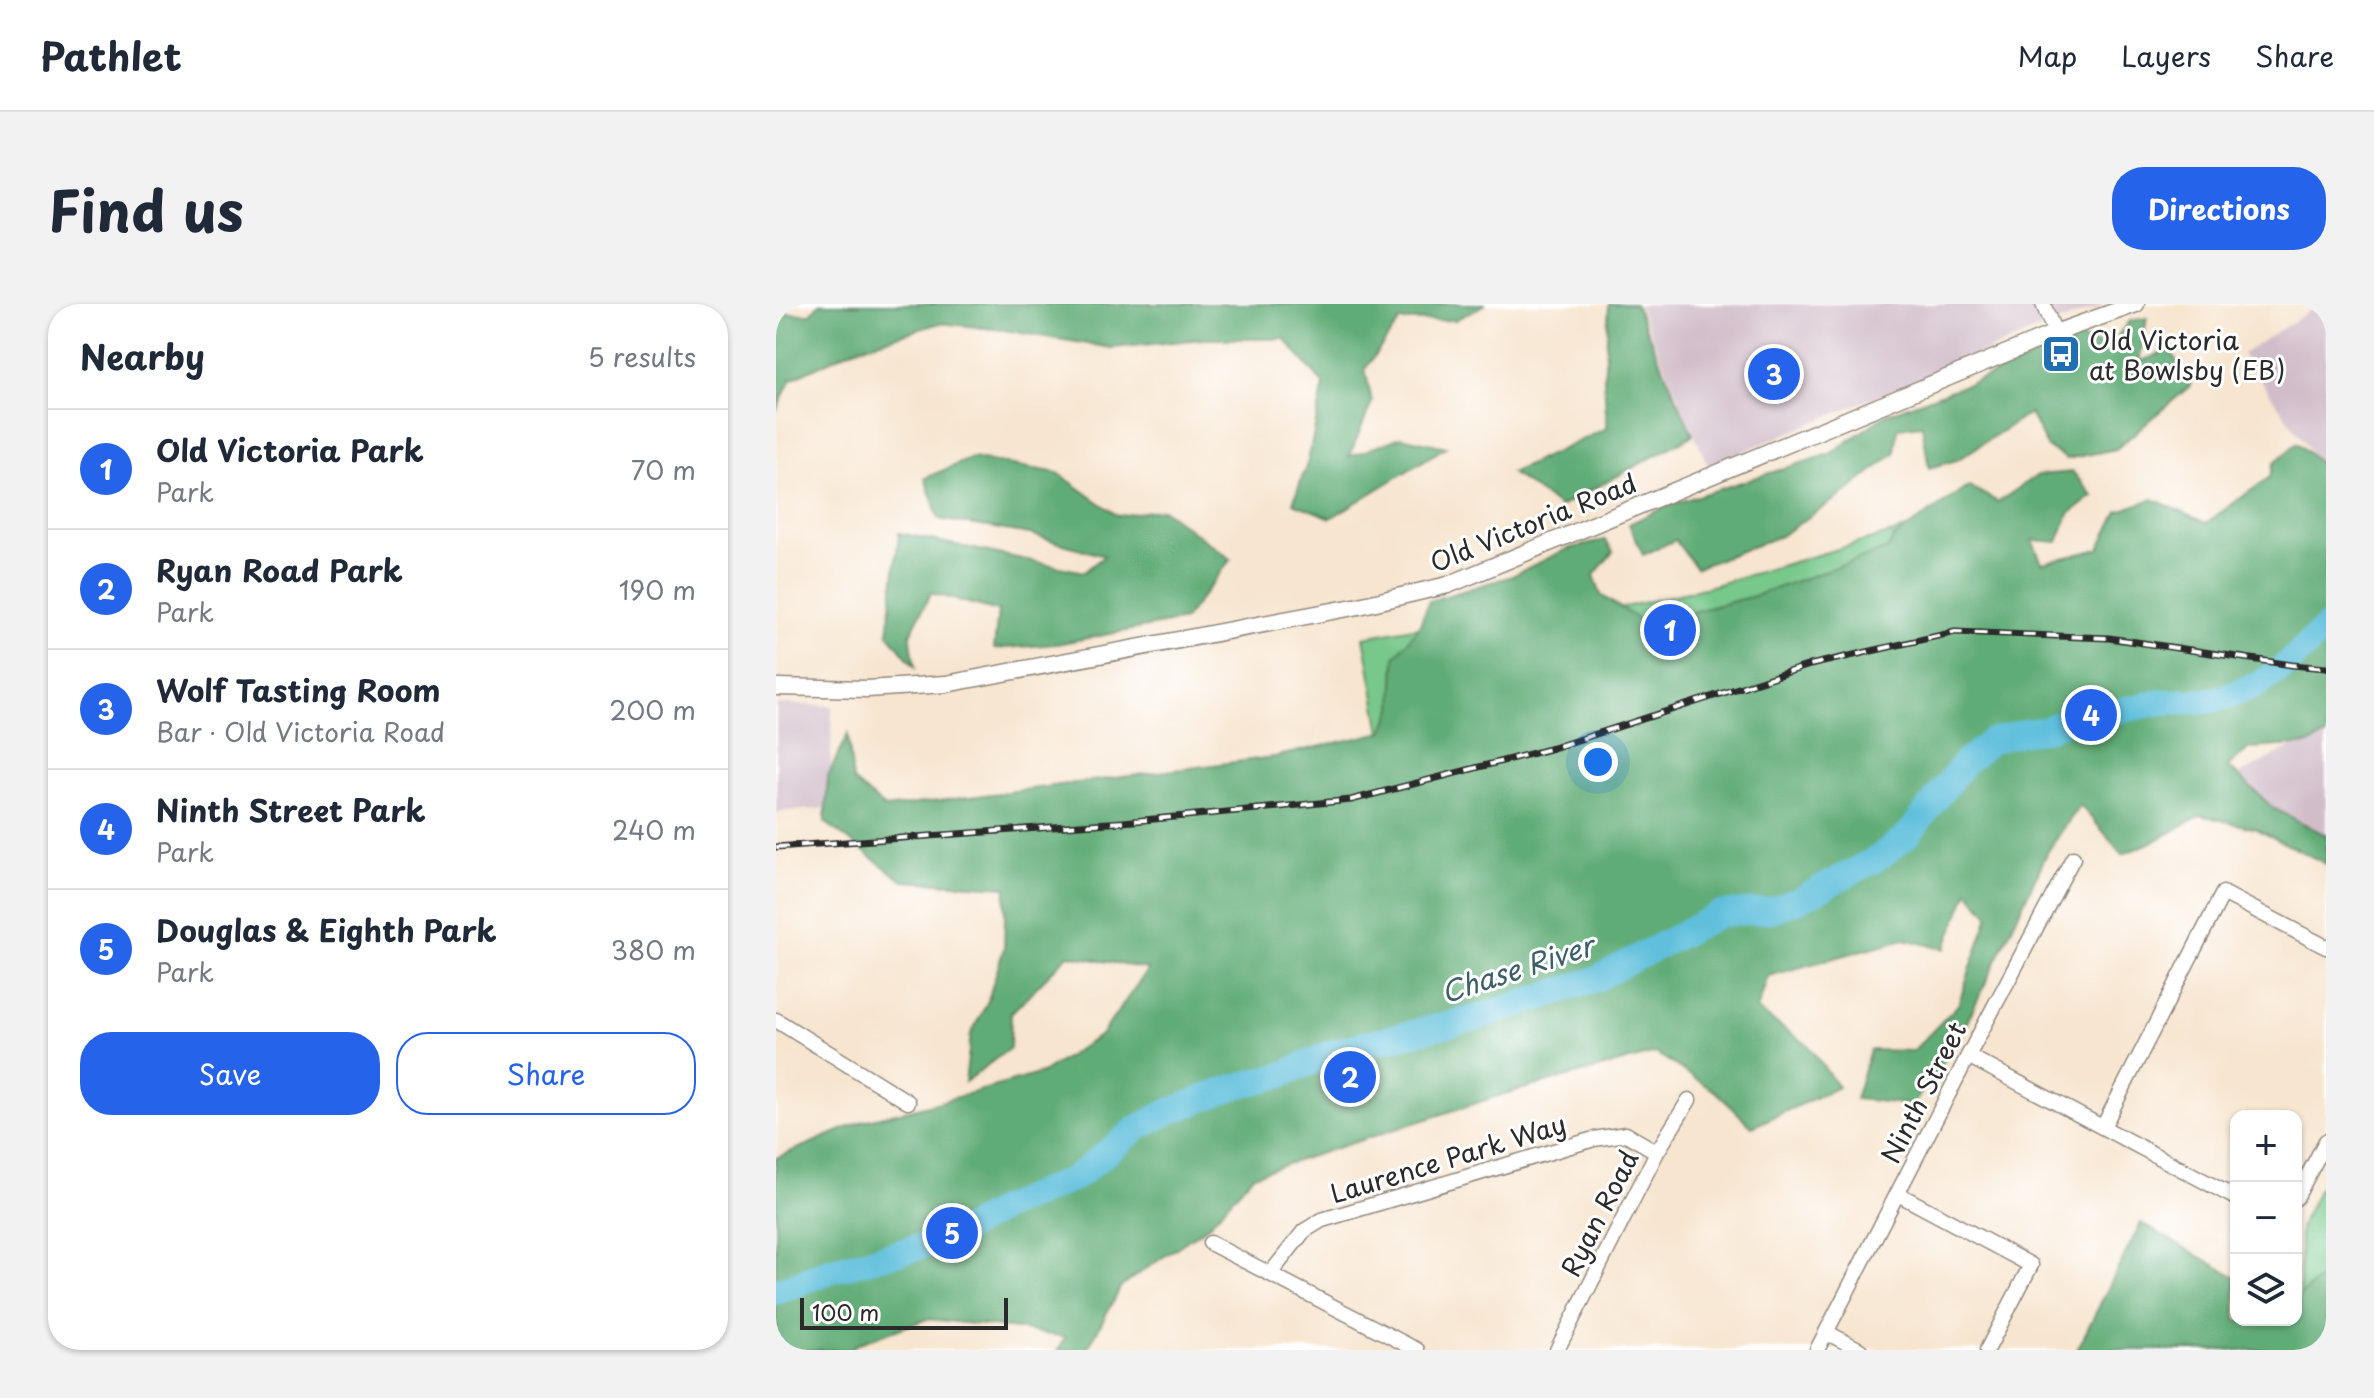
<!DOCTYPE html>
<meta charset="utf-8">
<style>
body{margin:0;font-family:"Playpen Sans",sans-serif;background:#f2f2f3;color:#1f2937}
.controls{position:absolute;right:24px;bottom:24px;display:grid;overflow:hidden;border-radius:16px;box-shadow:0 2px 6px #0004}
.controls button{width:72px;height:72px;display:grid;place-items:center;padding:0;border:0;border-bottom:2px solid #e0e1e3;background:#fff;color:#1f2937;font:40px sans-serif}
.scale{position:absolute;left:24px;bottom:20px;width:208px;box-sizing:border-box;padding-left:8px;border:4px solid #2b2b2b;border-top:0;font-size:22px;line-height:28px;white-space:nowrap;color:#2b2b2b;-webkit-text-stroke:6px #fff;paint-order:stroke}
.you{position:absolute;left:822px;top:458px;width:28px;height:28px;margin:-20px;border:6px solid #fff;border-radius:50%;background:#1a73e8;box-shadow:0 0 0 12px #1a73e833}
.badge{display:grid;place-items:center;width:52px;height:52px;border-radius:50%;background:#2563eb;color:#fff;font-size:26px;font-weight:700}
.pin{position:absolute;translate:-50% -50%;border:4px solid #fff;box-shadow:0 2px 8px #0006}
.list{margin:0;padding:0;list-style:none}
h2{display:flex;justify-content:space-between;align-items:center;height:104px;margin:0;padding:0 32px;font-size:34px}
h2 small{font-size:26px;font-weight:400;color:#747a83}
.list li{display:grid;grid-template-columns:52px 1fr auto;gap:24px;align-items:center;box-sizing:border-box;height:120px;padding:0 32px;border-top:2px solid #e0e1e3}
.list b{display:block;font-size:30px;white-space:nowrap}
.list p{margin:0;font-size:26px;white-space:nowrap;color:#747a83}
.list em{font-size:26px;font-style:normal;color:#747a83}
.actions{display:flex;gap:16px;padding:24px 32px}
.actions a{flex:1;padding:18px 0;border:2px solid #2563eb;border-radius:32px;text-align:center;font-size:28px;color:#2563eb}
.actions .main{background:#2563eb;color:#fff}
.icon{flex:none;width:44px;height:44px;fill:none;stroke:currentColor;stroke-width:2;stroke-linecap:round;stroke-linejoin:round}
.map{position:relative;flex:none;width:1550px;height:1046px;overflow:hidden;border-radius:32px}
header{display:flex;align-items:center;gap:48px;box-sizing:border-box;height:112px;padding:0 40px;background:#fff;border-bottom:2px solid #e0e1e3}
header strong{font-size:38px}
nav{display:flex;gap:44px;margin-inline-start:auto;font-size:28px}
.intro{display:flex;align-items:center;justify-content:space-between;box-sizing:border-box;height:192px;padding:0 48px}
h1{margin:0;font-size:56px}
.button{padding:20px 36px;border-radius:32px;background:#2563eb;color:#fff;font-size:28px;font-weight:700}
main{display:flex;gap:48px;padding:0 48px}
aside{flex:1;background:#fff;border-radius:32px;box-shadow:0 2px 6px #0004}
.map>svg:first-child{display:block}
.industrial{fill:#d1bdc9}
.green{fill:#77c88a;stroke:#517a5a;stroke-width:2}
.forest{fill:#61ac76;stroke:#466c50;stroke-width:2}
.lines{fill:none;stroke-linecap:round;stroke-linejoin:round}
.river{stroke:#5ebfdc;stroke-width:26}
.minor-casing{stroke:#91887d;stroke-width:17}
.tertiary-casing{stroke:#91887d;stroke-width:19}
.minor{stroke:#fff;stroke-width:14}
.tertiary{stroke:#fff;stroke-width:16}
.rail-casing{stroke:#2b2b2b;stroke-width:7}
.rail{stroke:#fff;stroke-width:4;stroke-dasharray:12;stroke-linecap:butt}
.labels{text-anchor:middle;dominant-baseline:central;stroke-width:6;stroke-linejoin:round;paint-order:stroke}
.poi-label{font-size:26px;fill:#2b2b2b;stroke:#fff;text-anchor:start}
.street-label{font-size:26px;fill:#2b2b2b;stroke:#fff}
.water-label{font-size:28px;font-style:italic;fill:#3d5f69;stroke:#fff}
</style>
<header>
<strong>Pathlet</strong>
<nav><a>Map</a><a>Layers</a><a>Share</a></nav>
</header>
<div class="intro"><h1>Find us</h1><a class="button">Directions</a></div>
<main>
<aside>
<h2>Nearby<small>5 results</small></h2>
<ul class="list">
<li><span class="badge">1</span><div><b>Old Victoria Park</b><p>Park</p></div><em>70 m</em></li>
<li><span class="badge">2</span><div><b>Ryan Road Park</b><p>Park</p></div><em>190 m</em></li>
<li><span class="badge">3</span><div><b>Wolf Tasting Room</b><p>Bar · Old Victoria Road</p></div><em>200 m</em></li>
<li><span class="badge">4</span><div><b>Ninth Street Park</b><p>Park</p></div><em>240 m</em></li>
<li><span class="badge">5</span><div><b>Douglas &amp; Eighth Park</b><p>Park</p></div><em>380 m</em></li>
</ul>
<div class="actions"><a class="main">Save</a><a>Share</a></div>
</aside>
<div class="map">
<svg width="1550" height="1046" viewBox="0 0 1550 1046">
<rect width="100%" height="100%" fill="#fff"/>
<filter id="ink" filterUnits="userSpaceOnUse"><feTurbulence type="fractalNoise" baseFrequency=".0125" numOctaves="2"/><feDisplacementMap in="SourceGraphic" scale="16" xChannelSelector="R" yChannelSelector="G"/><feConvolveMatrix kernelMatrix="1 2 1 2 8 2 1 2 1" color-interpolation-filters="sRGB"/></filter>
<filter id="wash" filterUnits="userSpaceOnUse"><feTurbulence type="fractalNoise" baseFrequency=".006" numOctaves="4" result="noise"/><feDisplacementMap in="SourceGraphic" scale="32" xChannelSelector="R" yChannelSelector="G"/><feGaussianBlur stdDeviation="1.8" result="paint"/><feColorMatrix in="noise" values="0 0 0 0 0 0 0 0 0 0 0 0 0 0 0 0 0 1.4 0 .05"/><feComposite in="paint" operator="in"/></filter>
<g filter="url(#wash)">
<rect width="100%" height="100%" fill="#f7e5cf"/>
<path class="industrial" d="M 862,0 L 1330,0 L 1264,25 L 932,162 Z
M 1545,0 L 1550,0 L 1550,169 L 1466,50 Z
M 0,400 L 56,402 L 54,504 L 0,508 Z
M 1550,425 L 1550,552 L 1447,479 Z"/>
<path class="green" d="M 1192,207 L 1144,300 L 610,457 L 588,333 L 681,316 L 666,347 L 928,284 Z
M 1543,884 L 1550,888 L 1550,1046 L 1524,1011 L 1524,924 Z"/>
<path class="forest" d="M 43,0 L 710,0 L 679,16 L 624,17 L 589,65 L 596,98 L 573,153 L 625,133 L 670,143 L 555,214 L 517,199 L 532,157 L 548,81 L 509,35 L 426,35 L 336,44 L 228,26 L 164,19 L 78,45 L 15,75 L 0,107 L 0,9 L 35,10 Z
M 833,0 L 859,0 L 917,131 L 784,203 L 735,169 L 831,124 L 828,75 Z
M 1371,14 L 1363,58 L 1394,46 L 1415,81 L 1340,145 L 1291,155 L 1271,143 L 1254,109 L 1181,156 L 1153,164 L 1146,121 L 1122,124 L 1119,149 L 1072,187 L 1004,232 L 920,264 L 899,236 L 867,251 L 853,220 L 893,201 L 1054,150 L 1111,110 L 1213,72 L 1300,34 L 1333,42 L 1354,17 Z
M 1521,139 L 1542,157 L 1550,156 L 1550,432 L 1534,440 L 1474,444 L 1452,462 L 1497,504 L 1550,531 L 1550,560 L 1480,525 L 1425,511 L 1381,536 L 1347,550 L 1304,501 L 1272,547 L 1183,735 L 1137,801 L 1079,795 L 1094,746 L 1137,747 L 1182,701 L 1213,611 L 1192,587 L 1169,645 L 1128,635 L 992,672 L 981,706 L 1032,741 L 1062,783 L 976,823 L 940,788 L 880,749 L 725,791 L 477,871 L 431,923 L 345,982 L 311,1046 L 282,1046 L 290,1033 L 242,1025 L 151,1015 L 83,1039 L 73,1046 L 0,1046 L 0,854 L 87,817 L 157,800 L 266,769 L 326,730 L 372,665 L 292,651 L 235,709 L 234,744 L 189,778 L 195,730 L 211,699 L 228,644 L 230,583 L 127,577 L 49,518 L 52,472 L 72,430 L 77,477 L 109,504 L 498,453 L 607,428 L 617,404 L 619,353 L 643,323 L 653,297 L 736,272 L 791,245 L 829,236 L 837,248 L 818,271 L 825,291 L 869,320 L 978,292 L 1112,245 L 1117,234 L 1193,182 L 1222,198 L 1262,171 L 1297,168 L 1317,192 L 1293,210 L 1282,238 L 1256,236 L 1266,259 L 1323,245 L 1342,207 L 1377,195 L 1430,219 L 1494,173 L 1498,159 Z
M 196,154 L 282,169 L 342,212 L 386,205 L 455,255 L 408,316 L 280,340 L 218,345 L 222,307 L 155,289 L 134,330 L 139,363 L 112,330 L 123,229 L 308,268 L 328,252 L 254,230 L 163,215 L 149,174 Z
M 1365,919 L 1460,973 L 1460,1016 L 1520,1016 L 1520,995 L 1550,969 L 1550,1046 L 1301,1046 Z"/>
<g class="lines">
<path class="river" d="M 0,988 L 53,967 L 173,935 L 228,904 L 299,874 L 360,825 L 392,808 L 458,783 L 506,771 L 560,747 L 704,713 L 820,675 L 944,610 L 995,606 L 1023,596 L 1102,554 L 1132,531 L 1188,459 L 1215,437 L 1248,428 L 1268,426 L 1306,410 L 1342,407 L 1386,398 L 1431,397 L 1451,393 L 1484,379 L 1512,360 L 1550,323"/>
</g>
</g>
<g filter="url(#ink)">
<g class="lines">
<defs>
<path id="minor" d="M 1267,0 L 1279,29
M 0,716 L 132,798
M 1192,752 L 1460,894
M 1327,823 L 1447,589 L 1550,643
M 1122,890 L 1255,961 L 1211,1046
M 1520,894 L 1550,837
M 434,939 L 641,1046
M 494,970 L 528,927 L 546,916 L 818,835 L 850,830 L 881,848
M 1050,1028 L 1084,1046
M 781,1046 L 881,848 L 913,796
M 1041,1046 L 1192,752 L 1297,554"/>
<path id="tertiary" d="M 0,383 L 91,385 L 170,380 L 583,302 L 672,281 L 1279,29 L 1360,0"/>
</defs>
<use href="#minor" class="minor-casing"/>
<use href="#tertiary" class="tertiary-casing"/>
<use href="#minor" class="minor"/>
<use href="#tertiary" class="tertiary"/>
<defs>
<path id="rail" d="M 0,543 L 347,518 L 575,496 L 777,444 L 1034,361 L 1179,328 L 1333,334 L 1516,361 L 1550,364"/>
</defs>
<use href="#rail" class="rail-casing"/>
<use href="#rail" class="rail"/>
</g>
</g>
<defs>
<symbol id="bus-square" viewBox="-11 -11 22 22"><rect x="-9" y="-9" width="18" height="18" rx="4" fill="#1f6fb2" stroke="#fff"/><path d="M-5-6H5V4H4V6H2V4H-2V6H-4V4H-5ZM-3.5-4V0h7V-4ZM-3.5 1.2v1.5H-2V1.2ZM2 1.2v1.5H3.5V1.2Z" fill="#fff"/></symbol>
</defs>
<g fill-rule="evenodd">
<use href="#bus-square" x="1263" y="28" width="44" height="44"/>
</g>
<g class="labels">
<g class="poi-label">
<text x="1313" y="35">Old Victoria<tspan x="1313" dy="30">at Bowlsby (EB)</tspan></text>
</g>
<g class="street-label">
<text transform="translate(757 218) rotate(-22)">Old Victoria Road</text>
<text transform="translate(1147 788) rotate(-63)">Ninth Street</text>
<text transform="translate(672 854) rotate(-17)">Laurence Park Way</text>
<text transform="translate(823 909) rotate(-63)">Ryan Road</text>
</g>
<g class="water-label">
<text transform="translate(741 664) rotate(-18)">Chase River</text>
</g>
</g>
</svg>
<div class="controls">
<button>+</button>
<button>−</button>
<button><svg class="icon" aria-label="layers" viewBox="0 0 24 24"><path d="M12 4l9 5-9 5-9-5zM3 14l9 5 9-5"/></svg></button>
</div>
<div class="scale">100 m</div>
<div class="you"></div>
<div class="pin badge" style="left:894px;top:326px">1</div>
<div class="pin badge" style="left:574px;top:773px">2</div>
<div class="pin badge" style="left:998px;top:70px">3</div>
<div class="pin badge" style="left:1315px;top:411px">4</div>
<div class="pin badge" style="left:176px;top:929px">5</div>
</div>
</main>
